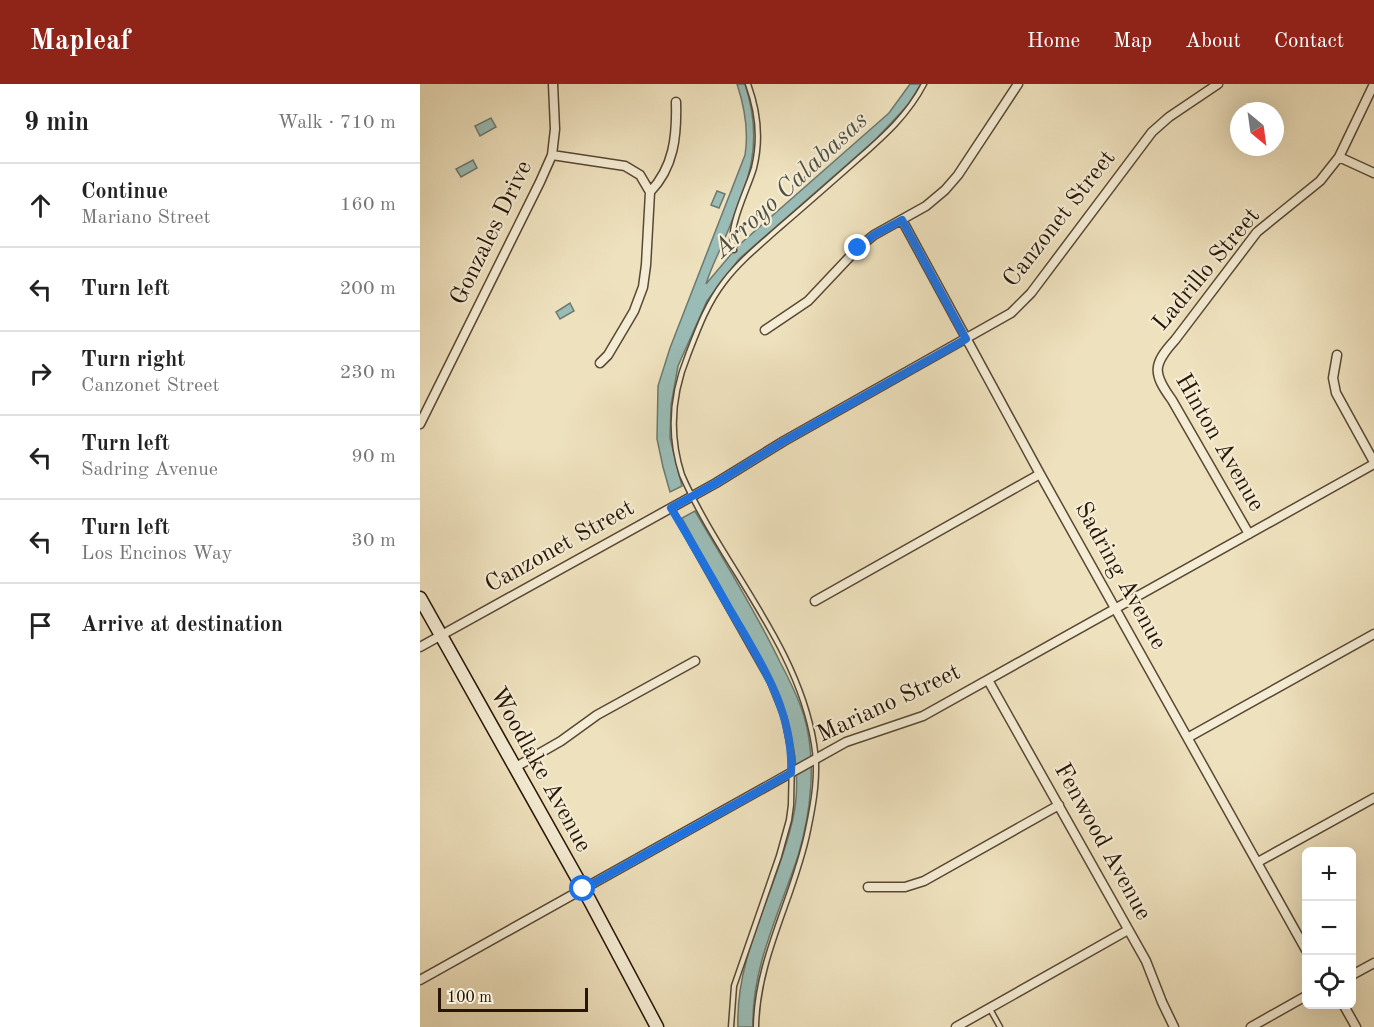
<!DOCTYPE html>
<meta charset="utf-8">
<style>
body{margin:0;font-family:"Old Standard TT",serif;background:#f2f2f2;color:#222}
.controls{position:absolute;right:18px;bottom:18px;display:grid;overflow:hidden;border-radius:9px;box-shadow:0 6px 24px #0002}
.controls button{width:54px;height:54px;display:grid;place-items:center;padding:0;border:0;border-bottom:2px solid #e0e0e0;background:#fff;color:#222;font:30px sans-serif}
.compass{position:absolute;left:810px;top:18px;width:54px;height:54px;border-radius:50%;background:#fff;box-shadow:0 6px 24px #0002;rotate:151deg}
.scale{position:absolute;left:18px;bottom:15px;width:150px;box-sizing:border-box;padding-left:6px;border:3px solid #271506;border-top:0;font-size:16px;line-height:21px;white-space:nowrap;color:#271506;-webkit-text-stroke:4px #f4ecd4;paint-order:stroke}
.stop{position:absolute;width:18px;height:18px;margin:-14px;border:4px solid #1a73e8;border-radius:50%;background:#fff}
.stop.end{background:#1a73e8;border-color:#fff;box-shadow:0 2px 6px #0008}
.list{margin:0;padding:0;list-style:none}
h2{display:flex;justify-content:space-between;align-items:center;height:78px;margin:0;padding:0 24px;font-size:26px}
h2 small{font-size:20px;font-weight:400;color:#767676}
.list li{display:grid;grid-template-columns:39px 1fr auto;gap:18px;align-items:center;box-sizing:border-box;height:84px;padding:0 24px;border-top:2px solid #e0e0e0}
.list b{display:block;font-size:22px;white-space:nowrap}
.list p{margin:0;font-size:20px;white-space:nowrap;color:#767676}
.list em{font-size:20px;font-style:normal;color:#767676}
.icon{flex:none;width:33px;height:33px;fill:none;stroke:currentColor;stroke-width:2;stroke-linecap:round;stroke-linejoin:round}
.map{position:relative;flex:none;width:954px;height:943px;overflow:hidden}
header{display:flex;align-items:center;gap:36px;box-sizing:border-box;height:84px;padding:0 30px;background:#8f2418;color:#fff}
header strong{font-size:28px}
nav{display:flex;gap:33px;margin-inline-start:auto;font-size:21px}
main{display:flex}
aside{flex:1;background:#fff}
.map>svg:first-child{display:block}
.water{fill:#9abcb6;stroke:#6c7970;stroke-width:1.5}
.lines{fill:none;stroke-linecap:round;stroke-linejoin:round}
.lane-casing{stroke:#594834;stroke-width:7}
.street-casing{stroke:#594834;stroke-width:11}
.secondary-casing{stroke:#271506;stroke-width:15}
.lane{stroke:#f4ecd4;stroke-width:4}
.street{stroke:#f4ecd4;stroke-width:8}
.secondary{stroke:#f4ecd4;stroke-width:12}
.route{stroke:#1a73e8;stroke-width:8}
.labels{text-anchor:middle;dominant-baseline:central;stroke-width:4.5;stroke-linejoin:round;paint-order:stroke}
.street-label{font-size:24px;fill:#271506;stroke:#f4ecd4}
.water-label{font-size:26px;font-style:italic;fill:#4f4f44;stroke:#f4ecd4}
</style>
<header>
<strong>Mapleaf</strong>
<nav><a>Home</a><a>Map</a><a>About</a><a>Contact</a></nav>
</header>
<main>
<aside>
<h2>9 min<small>Walk · 710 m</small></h2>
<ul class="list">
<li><svg class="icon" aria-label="ahead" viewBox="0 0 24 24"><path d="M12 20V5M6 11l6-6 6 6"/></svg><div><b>Continue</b><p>Mariano Street</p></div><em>160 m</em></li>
<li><svg class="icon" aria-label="left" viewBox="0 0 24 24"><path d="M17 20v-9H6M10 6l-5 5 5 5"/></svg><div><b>Turn left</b></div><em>200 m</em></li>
<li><svg class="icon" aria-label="right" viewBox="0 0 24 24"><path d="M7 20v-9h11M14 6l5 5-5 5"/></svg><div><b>Turn right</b><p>Canzonet Street</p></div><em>230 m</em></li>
<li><svg class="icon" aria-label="left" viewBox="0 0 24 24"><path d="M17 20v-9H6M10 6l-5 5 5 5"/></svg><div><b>Turn left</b><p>Sadring Avenue</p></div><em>90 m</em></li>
<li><svg class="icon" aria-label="left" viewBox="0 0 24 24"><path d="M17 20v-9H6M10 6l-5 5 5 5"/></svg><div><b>Turn left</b><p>Los Encinos Way</p></div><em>30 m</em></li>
<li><svg class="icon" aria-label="arrive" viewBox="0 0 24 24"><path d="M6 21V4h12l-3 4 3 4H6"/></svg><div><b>Arrive at destination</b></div></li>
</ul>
</aside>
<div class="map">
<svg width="954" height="943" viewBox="0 0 954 943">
<rect width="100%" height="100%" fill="#eee1bd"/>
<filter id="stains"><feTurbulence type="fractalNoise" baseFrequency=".00333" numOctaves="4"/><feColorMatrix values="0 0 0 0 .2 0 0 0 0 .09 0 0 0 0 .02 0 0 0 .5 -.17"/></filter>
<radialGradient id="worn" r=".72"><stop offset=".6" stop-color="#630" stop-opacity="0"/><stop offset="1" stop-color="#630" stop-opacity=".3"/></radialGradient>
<path class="water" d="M 317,0 L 325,0 C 346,64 326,103 302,161 C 296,174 290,187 286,200 L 318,162 L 469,29 L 490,0 L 501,0 L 488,21 L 455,56 L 319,175 L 287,217 L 258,282 L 251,321 L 250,354 L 262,402 L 250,408 L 243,383 L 237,355 L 238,302 L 250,264 L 325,71 C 329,46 325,24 317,0 Z
M 71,34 L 76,43 L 60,52 L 55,42 Z
M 53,76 L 57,84 L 41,93 L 36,85 Z
M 297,107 L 305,110 L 299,124 L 291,121 Z
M 150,219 L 154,227 L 140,235 L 136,228 Z
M 275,427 C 304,477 335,526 360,578 C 369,595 378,613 384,632 C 397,676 391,729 378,772 C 360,827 331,884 333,943 L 318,943 C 315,870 358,804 373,734 C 382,694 373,650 360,612 L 262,434 Z"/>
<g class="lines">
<defs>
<path id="lane" d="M 314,166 C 306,146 328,105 334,84 C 341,56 338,27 328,0
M 252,425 L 350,598 L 364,633 L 372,673 L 371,721 L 369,736 L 359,772 L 314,902 L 311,943
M 570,925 L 580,943
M 336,943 C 337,873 375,812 388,746 C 394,718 399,688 394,660 C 378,560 302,482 262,391 C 249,351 252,310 268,271 C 278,245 287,220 304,198 C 320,177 340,161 359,144 C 386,121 412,98 438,75 C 464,52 488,31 504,0"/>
<path id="street" d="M 132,71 L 205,82 L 220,91 L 230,108 L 226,181 L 223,203 L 214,227 L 204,244 L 188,271 L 180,279
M 919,73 L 954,89
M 230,108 C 254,83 257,52 256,18
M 482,136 L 620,390 L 886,866
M 345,246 L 388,217 L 438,164 L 454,151 L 506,122 L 525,106 L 538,91 L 598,0
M 917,271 L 913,294 L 916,309 L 954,378
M 0,340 L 120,98 L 132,71 L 135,45 L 133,0
M 829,450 L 752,316 C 732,289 733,280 755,256 L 837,148 L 900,97 L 919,73 L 954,0
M 395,517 L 620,390
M 0,563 L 296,399 L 364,357 L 591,229 L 611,209 L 732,48 L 749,33 L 798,0
M 568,596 L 726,877 L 742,918 L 754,943
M 769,653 L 954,550
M 94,684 L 141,657 L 177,631 L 275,577
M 838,778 L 954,714
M 448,803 L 485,803 L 504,797 L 639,721
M 932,891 L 954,879
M 0,896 L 426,658 L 503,632 L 954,380
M 923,920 L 936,943
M 536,943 L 708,846
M 831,943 L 886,912"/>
<path id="secondary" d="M 0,514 L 170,817 L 237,943"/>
</defs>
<use href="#lane" class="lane-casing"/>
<use href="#street" class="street-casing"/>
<use href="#secondary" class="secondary-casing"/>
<use href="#lane" class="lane"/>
<use href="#street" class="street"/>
<use href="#secondary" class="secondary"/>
</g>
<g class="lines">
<path class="route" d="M 163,805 L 371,689 C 374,627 339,575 309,524 C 290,490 271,457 251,424 L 296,399 L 364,357 L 546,255 L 482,136 L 454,151 L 438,164"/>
</g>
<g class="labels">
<g class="street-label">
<text transform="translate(640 135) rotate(-52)">Canzonet Street</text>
<text transform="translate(72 149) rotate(-64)">Gonzales Drive</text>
<text transform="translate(787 186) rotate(-50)">Ladrillo Street</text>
<text transform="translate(799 359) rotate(60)">Hinton Avenue</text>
<text transform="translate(140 463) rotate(-29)">Canzonet Street</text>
<text transform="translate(700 492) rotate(61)">Sadring Avenue</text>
<text transform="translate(469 620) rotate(-25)">Mariano Street</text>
<text transform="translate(120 686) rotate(61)">Woodlake Avenue</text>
<text transform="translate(682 758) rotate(61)">Fenwood Avenue</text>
</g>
<g class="water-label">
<text transform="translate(371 101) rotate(-43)">Arroyo Calabasas</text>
</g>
</g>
<rect width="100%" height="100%" filter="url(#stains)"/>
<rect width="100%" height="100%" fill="url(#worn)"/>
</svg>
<div class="controls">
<button>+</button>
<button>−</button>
<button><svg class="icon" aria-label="locate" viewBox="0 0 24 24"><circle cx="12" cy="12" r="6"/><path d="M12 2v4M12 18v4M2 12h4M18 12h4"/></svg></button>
</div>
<svg class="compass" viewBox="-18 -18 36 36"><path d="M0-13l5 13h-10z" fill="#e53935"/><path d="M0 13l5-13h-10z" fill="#767676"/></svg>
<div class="scale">100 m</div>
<div class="stop" style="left:163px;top:805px"></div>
<div class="stop end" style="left:438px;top:164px"></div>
</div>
</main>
